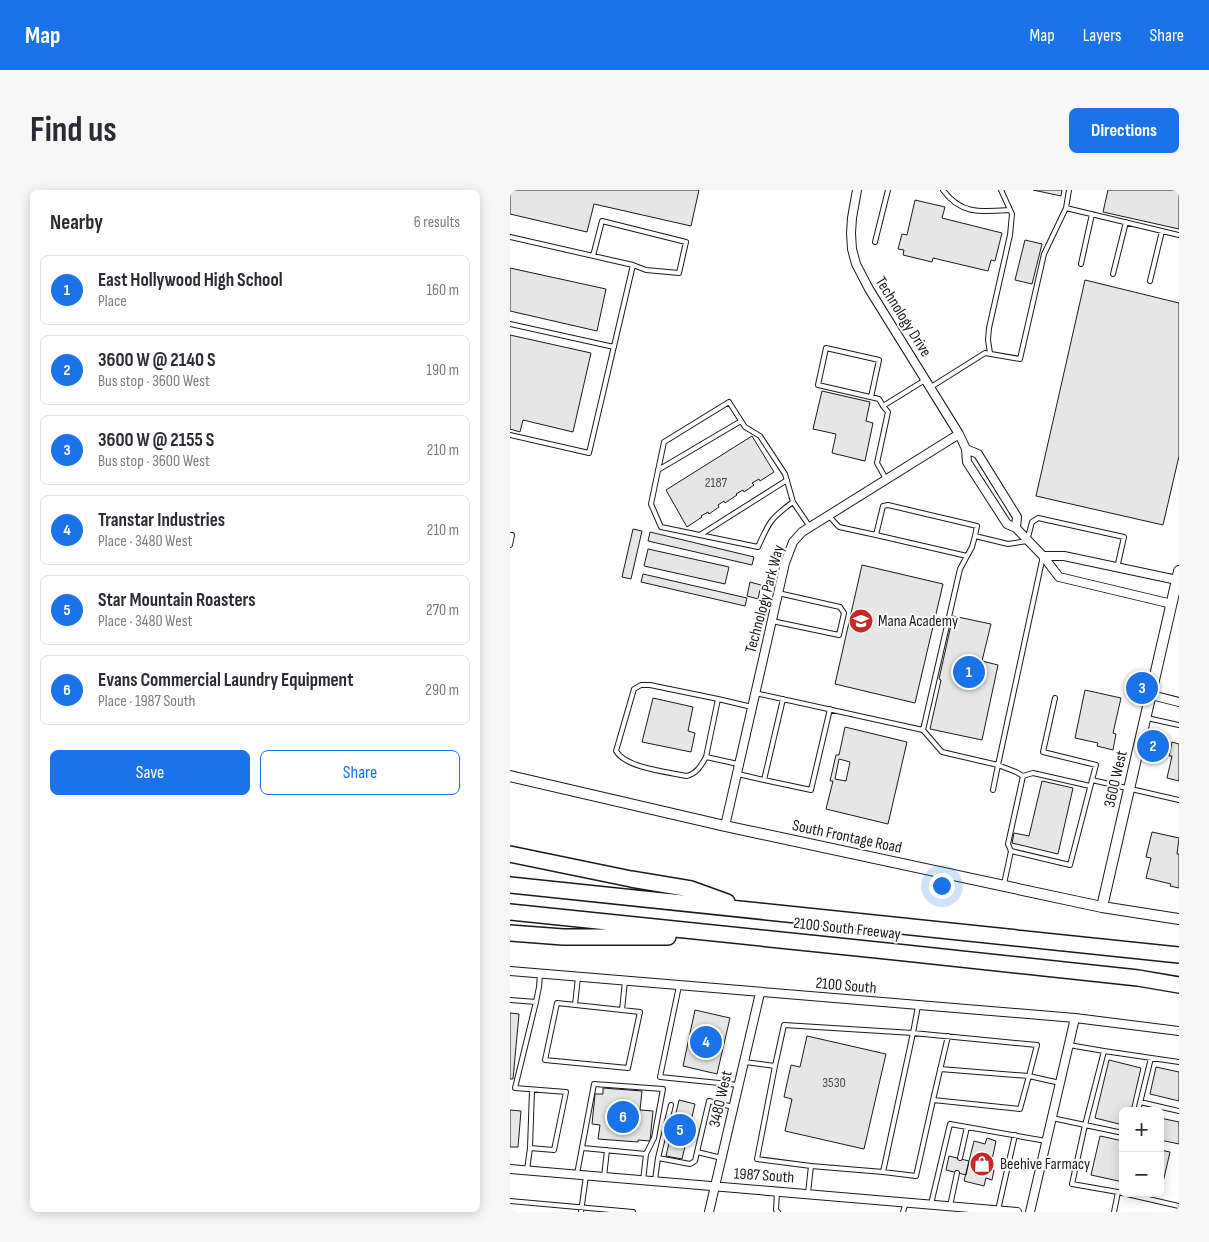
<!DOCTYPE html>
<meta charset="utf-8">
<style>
body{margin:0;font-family:"Sofia Sans Condensed",sans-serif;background:#f7f7f7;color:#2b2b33}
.controls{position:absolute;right:15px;bottom:15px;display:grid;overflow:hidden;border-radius:8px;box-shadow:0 2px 12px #0003}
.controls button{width:45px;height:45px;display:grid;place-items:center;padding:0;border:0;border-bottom:1px solid #e1e1e2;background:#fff;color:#2b2b33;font:25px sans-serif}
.you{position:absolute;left:431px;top:695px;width:18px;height:18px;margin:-12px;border:4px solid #fff;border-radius:50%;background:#1a73e8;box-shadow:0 0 0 8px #1a73e833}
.badge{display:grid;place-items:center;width:32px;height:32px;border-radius:50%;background:#1a73e8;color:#fff;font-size:16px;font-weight:700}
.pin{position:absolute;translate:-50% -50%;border:2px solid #fff;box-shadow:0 1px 5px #0006}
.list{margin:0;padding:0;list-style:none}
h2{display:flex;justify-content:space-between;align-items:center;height:65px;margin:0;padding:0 20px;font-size:21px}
h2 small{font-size:16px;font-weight:400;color:#7c7c81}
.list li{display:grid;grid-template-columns:32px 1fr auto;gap:15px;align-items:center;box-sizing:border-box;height:70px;margin:0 10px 10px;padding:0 10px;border:1px solid #e1e1e2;border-radius:8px}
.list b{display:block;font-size:19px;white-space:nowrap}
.list p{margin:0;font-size:16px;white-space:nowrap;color:#7c7c81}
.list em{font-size:16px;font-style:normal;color:#7c7c81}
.actions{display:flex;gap:10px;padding:15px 20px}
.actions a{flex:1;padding:11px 0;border:1px solid #1a73e8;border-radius:8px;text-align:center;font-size:18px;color:#1a73e8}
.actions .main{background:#1a73e8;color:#fff}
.map{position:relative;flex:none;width:669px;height:1022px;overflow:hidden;border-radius:8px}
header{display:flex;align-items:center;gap:30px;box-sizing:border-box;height:70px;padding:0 25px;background:#1a73e8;color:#fff}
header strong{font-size:24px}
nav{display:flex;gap:28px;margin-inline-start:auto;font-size:18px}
.intro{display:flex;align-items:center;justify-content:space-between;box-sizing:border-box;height:120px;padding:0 30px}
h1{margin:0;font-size:35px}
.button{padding:12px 22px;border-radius:8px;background:#1a73e8;color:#fff;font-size:18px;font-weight:700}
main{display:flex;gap:30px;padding:0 30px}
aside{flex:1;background:#fff;border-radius:8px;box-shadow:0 2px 12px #0003}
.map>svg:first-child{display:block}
.building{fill:#e6e6e6;stroke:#1a1a1a;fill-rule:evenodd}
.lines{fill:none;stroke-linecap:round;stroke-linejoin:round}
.service-casing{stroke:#1a1a1a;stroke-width:6}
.minor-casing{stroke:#1a1a1a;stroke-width:10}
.tertiary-casing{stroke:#1a1a1a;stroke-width:12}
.motorway-casing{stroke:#1a1a1a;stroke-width:18}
.service{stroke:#fff;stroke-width:4}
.minor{stroke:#fff;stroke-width:8}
.tertiary{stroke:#fff;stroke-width:10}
.motorway{stroke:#fff;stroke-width:15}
.labels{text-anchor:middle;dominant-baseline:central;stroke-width:4;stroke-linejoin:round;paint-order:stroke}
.number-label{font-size:14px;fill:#4d4d4d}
.street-label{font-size:16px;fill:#1a1a1a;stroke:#fff}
.poi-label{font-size:16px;fill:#1a1a1a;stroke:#fff;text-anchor:start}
</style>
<header>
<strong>Map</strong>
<nav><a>Map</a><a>Layers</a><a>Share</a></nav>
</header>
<div class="intro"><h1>Find us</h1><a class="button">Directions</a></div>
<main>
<aside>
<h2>Nearby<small>6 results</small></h2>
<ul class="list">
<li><span class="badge">1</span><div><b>East Hollywood High School</b><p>Place</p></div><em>160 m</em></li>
<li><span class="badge">2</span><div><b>3600 W @ 2140 S</b><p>Bus stop · 3600 West</p></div><em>190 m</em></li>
<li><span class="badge">3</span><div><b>3600 W @ 2155 S</b><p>Bus stop · 3600 West</p></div><em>210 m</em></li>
<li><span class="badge">4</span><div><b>Transtar Industries</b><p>Place · 3480 West</p></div><em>210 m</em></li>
<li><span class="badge">5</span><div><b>Star Mountain Roasters</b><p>Place · 3480 West</p></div><em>270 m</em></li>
<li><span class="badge">6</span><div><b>Evans Commercial Laundry Equipment</b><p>Place · 1987 South</p></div><em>290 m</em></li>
</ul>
<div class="actions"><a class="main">Save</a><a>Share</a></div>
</aside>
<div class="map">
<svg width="669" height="1022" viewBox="0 0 669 1022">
<rect width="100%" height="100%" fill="#fff"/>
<path class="building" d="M 0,0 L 189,0 L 181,36 L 84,14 L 77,42 L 0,24 Z
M 523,0 L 552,0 L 551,6 Z
M 598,0 L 669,0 L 669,39 L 593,22 Z
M 405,10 L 435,17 L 432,28 L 492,43 L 485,71 L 481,70 L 478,81 L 423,68 L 422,72 L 393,65 L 394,60 L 388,59 L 392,44 L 397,45 Z
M 515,50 L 532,54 L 522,94 L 505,90 Z
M 0,78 L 96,99 L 87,141 L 0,121 Z
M 575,90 L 669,113 L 669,266 L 653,335 L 526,306 Z
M 0,145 L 81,163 L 63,242 L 13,230 L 10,242 L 0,239 Z
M 312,201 L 360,212 L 356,231 L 363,233 L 355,271 L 322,263 L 326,244 L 303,239 Z
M 242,246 L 264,282 L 250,291 L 249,289 L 242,293 L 244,295 L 234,302 L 233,300 L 226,304 L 227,305 L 215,313 L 214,311 L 208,315 L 209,317 L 199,324 L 198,322 L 191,326 L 192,327 L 177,337 L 156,300 Z
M 123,339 L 132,341 L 121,389 L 112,387 Z
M 140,342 L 244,367 L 242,375 L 138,351 Z
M 138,359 L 219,377 L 215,394 L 134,376 Z
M 352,375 L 433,394 L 405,513 L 325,494 Z
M 133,384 L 237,408 L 235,416 L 131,392 Z
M 240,392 L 251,395 L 248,409 L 237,406 Z
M 443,426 L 481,434 L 472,471 L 488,475 L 472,550 L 420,539 L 431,490 L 429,489 Z
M 575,500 L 611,508 L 603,543 L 606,544 L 603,560 L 587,556 L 588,553 L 565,548 Z
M 143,508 L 183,517 L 178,541 L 185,543 L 181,562 L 132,552 Z
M 335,537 L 397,552 L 378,634 L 316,619 L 323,591 L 320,591 L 326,565 L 329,565 ZM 329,569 L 340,572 L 336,591 L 325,589 Z
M 662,552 L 669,554 L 669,591 L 657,588 L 662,566 L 659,566 Z
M 532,591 L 563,598 L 548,664 L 502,653 L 504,643 L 519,646 Z
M 642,642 L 669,648 L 667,664 L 669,664 L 669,698 L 660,696 L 661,694 L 636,688 L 641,668 L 636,667 Z
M 185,820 L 220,828 L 207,884 L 173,876 Z
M 0,823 L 9,824 L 3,889 L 0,889 Z
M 297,846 L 376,864 L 354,959 L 275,941 L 282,909 L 274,907 L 281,875 L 290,877 Z
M 599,870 L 631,878 L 621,921 L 613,921 L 613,935 L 585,928 Z
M 646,877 L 669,882 L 669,911 L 640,904 Z
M 93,898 L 132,901 L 130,920 L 143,921 L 140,951 L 128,950 L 128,952 L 88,949 L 90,935 L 82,934 L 85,904 L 93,904 Z
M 169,910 L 185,914 L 172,969 L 156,966 Z
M 0,920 L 11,921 L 8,957 L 0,957 Z
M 650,928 L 669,932 L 669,954 L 650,950 Z
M 590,946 L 613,951 L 613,992 L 581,985 Z
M 477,948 L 486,951 L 480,979 L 484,980 L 482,990 L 476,988 L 474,996 L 454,991 L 464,951 L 475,954 Z
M 650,960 L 660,962 L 651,1001 L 650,1001 Z
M 439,966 L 459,971 L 456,985 L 436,980 Z"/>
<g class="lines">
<defs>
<path id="service" d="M 433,0 C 451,25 472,22 500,20
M 559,0 L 556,18 L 669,45
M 0,47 L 123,75 L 136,80 L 169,83 L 176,52 L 92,31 L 83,66
M 365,52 L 378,0
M 571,74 L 582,24
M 603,84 L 616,32
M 640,91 L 652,41
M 0,134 L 104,157
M 480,163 L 478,150 L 479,138 L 500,45 L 502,24 L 491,0
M 421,197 L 475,163 L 510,169 L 534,64 L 556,18
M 361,207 L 369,170 L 316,158 L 308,195 L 369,209 L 373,216 L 415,190
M 373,216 L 378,222 L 367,273 L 376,289
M 0,245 L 79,263 L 123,75
M 148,280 L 231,231
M 283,312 C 261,328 259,332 248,357 L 151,337 L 141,314 L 154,252 L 219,212 L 235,237 L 250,246 L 275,284 L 283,312 L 300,337
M 319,326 L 329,337 L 366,345
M 0,345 L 2,345 L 0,355
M 190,345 L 277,290
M 457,366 L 366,345 L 373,316 L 378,315 L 467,336 L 465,346
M 262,431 L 329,445 L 334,423 L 330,417 L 268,403
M 245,503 L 413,540 L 432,562 L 488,575 L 533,366
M 545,508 L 533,562 L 586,575 L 582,590
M 637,528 L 669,535
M 413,540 L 450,379 L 462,357 L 465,346 L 498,354 L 517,351 L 522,332 L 528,328 L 614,347 L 607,378
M 196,567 C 191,576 187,583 177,586 C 157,582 116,578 106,561 L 124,499 L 131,495 L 140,495 L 208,509
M 228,574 L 196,567 L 208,509 L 242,517
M 228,584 L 254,590 L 273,509
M 513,586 L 523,583 L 580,596
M 254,590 L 301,600 L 320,519
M 483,600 L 488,575 L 506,582 L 513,586 L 498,654 L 501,661
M 494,694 L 501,661 L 560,675 L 582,590 L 669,610
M 169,796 L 150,887 L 229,895
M 0,810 L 26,812 L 5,898 L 56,902 L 44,960 L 20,958 L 22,900
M 26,812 L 29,797 L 30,784
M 65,815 L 68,787
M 408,816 L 403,843 L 527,855 L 519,886 L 550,893
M 112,820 L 47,813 L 35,870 L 118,878 L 130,822 L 112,820 L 115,791
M 594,861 L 669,872
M 235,872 L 265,876 L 247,969 L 301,976 L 298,1003
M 265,876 L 274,835 L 403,843 L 373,982 L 301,976
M 423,910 L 438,846
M 630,912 L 669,921
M 628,921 L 641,868
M 542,928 L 575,935 L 594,861 L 559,855
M 73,958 L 136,964
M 148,968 L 161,915
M 212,968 L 187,962 L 199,911 L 223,917
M 450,968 L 457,937
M 17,980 L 20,958
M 373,982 L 406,986 L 423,910 L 510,919 L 519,886 L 430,879
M 67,984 L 84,894 L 153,899 L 144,948 L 136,964 L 133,991
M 94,987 L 97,960
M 145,990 L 148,968 L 180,974 L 185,971 L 187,962
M 267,1002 L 266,1020 L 268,1022
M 608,1002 L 562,994 L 575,935 L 613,943
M 0,1011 L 123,1022
M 421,1014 L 440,934 L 536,951
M 440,1016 L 447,983
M 488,1020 L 505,945
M 71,1022 L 76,986
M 393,1022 L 396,1012
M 604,1022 L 608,1002 L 669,1016"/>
<path id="minor" d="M 347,0 L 342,28 L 341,43 L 342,59 L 346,74 L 359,99 L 449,244 L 456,259 L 457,272 L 497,334 L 506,338 L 533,366 L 549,387 L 662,414
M 456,259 L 468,264 L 507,327 L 506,338
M 533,366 L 554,366 L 667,390
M 641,505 L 669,512
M 215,636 L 275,373 L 283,352 L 292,342 L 449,244
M 0,781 L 565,828 L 669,841
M 0,979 L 507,1022
M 199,1022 L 250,803
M 520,1022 L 565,828"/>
<path id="tertiary" d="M 0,586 L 215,636 L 592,717 L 669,729
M 592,717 L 669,381"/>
<path id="motorway" d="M 0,664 L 121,689 L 181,699 L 217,712
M 0,695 L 669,765
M 0,722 L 386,762 L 628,788 L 669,795
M 0,743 L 53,747 L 158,747"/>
</defs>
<use href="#service" class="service-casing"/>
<use href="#minor" class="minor-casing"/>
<use href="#tertiary" class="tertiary-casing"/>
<use href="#motorway" class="motorway-casing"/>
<use href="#service" class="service"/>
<use href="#minor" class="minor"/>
<use href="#tertiary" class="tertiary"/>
<use href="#motorway" class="motorway"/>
</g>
<defs>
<symbol id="school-disc" viewBox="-11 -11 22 22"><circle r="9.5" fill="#c62828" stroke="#fff"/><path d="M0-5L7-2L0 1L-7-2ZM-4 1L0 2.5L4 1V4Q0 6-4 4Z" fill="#fff"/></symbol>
<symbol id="shop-disc" viewBox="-11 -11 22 22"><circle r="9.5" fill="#c62828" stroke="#fff"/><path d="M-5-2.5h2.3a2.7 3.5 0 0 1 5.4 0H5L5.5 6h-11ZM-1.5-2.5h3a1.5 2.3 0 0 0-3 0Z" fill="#fff"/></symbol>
</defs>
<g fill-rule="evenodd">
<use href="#school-disc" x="337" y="417" width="28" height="28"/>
<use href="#shop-disc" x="458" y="960" width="28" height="28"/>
</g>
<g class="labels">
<g class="number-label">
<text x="206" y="292">2187</text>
<text x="324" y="892">3530</text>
</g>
<g class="street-label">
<text transform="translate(393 127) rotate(58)">Technology Drive</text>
<text transform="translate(255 409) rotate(-75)">Technology Park Way</text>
<text transform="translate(606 589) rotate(-77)">3600 West</text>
<text transform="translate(337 647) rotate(12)">South Frontage Road</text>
<text transform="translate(337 739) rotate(6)">2100 South Freeway</text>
<text transform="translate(336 796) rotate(5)">2100 South</text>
<text transform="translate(211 909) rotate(-77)">3480 West</text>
<text transform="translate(254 986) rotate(4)">1987 South</text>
</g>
<g class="poi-label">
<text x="368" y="431">Mana Academy</text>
<text x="490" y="974">Beehive Farmacy</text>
</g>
</g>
</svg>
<div class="controls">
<button>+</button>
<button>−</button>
</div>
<div class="you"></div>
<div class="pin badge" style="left:459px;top:482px">1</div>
<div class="pin badge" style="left:643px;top:556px">2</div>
<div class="pin badge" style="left:632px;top:498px">3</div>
<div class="pin badge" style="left:196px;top:852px">4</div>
<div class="pin badge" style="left:170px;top:940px">5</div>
<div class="pin badge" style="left:113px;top:927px">6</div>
</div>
</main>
